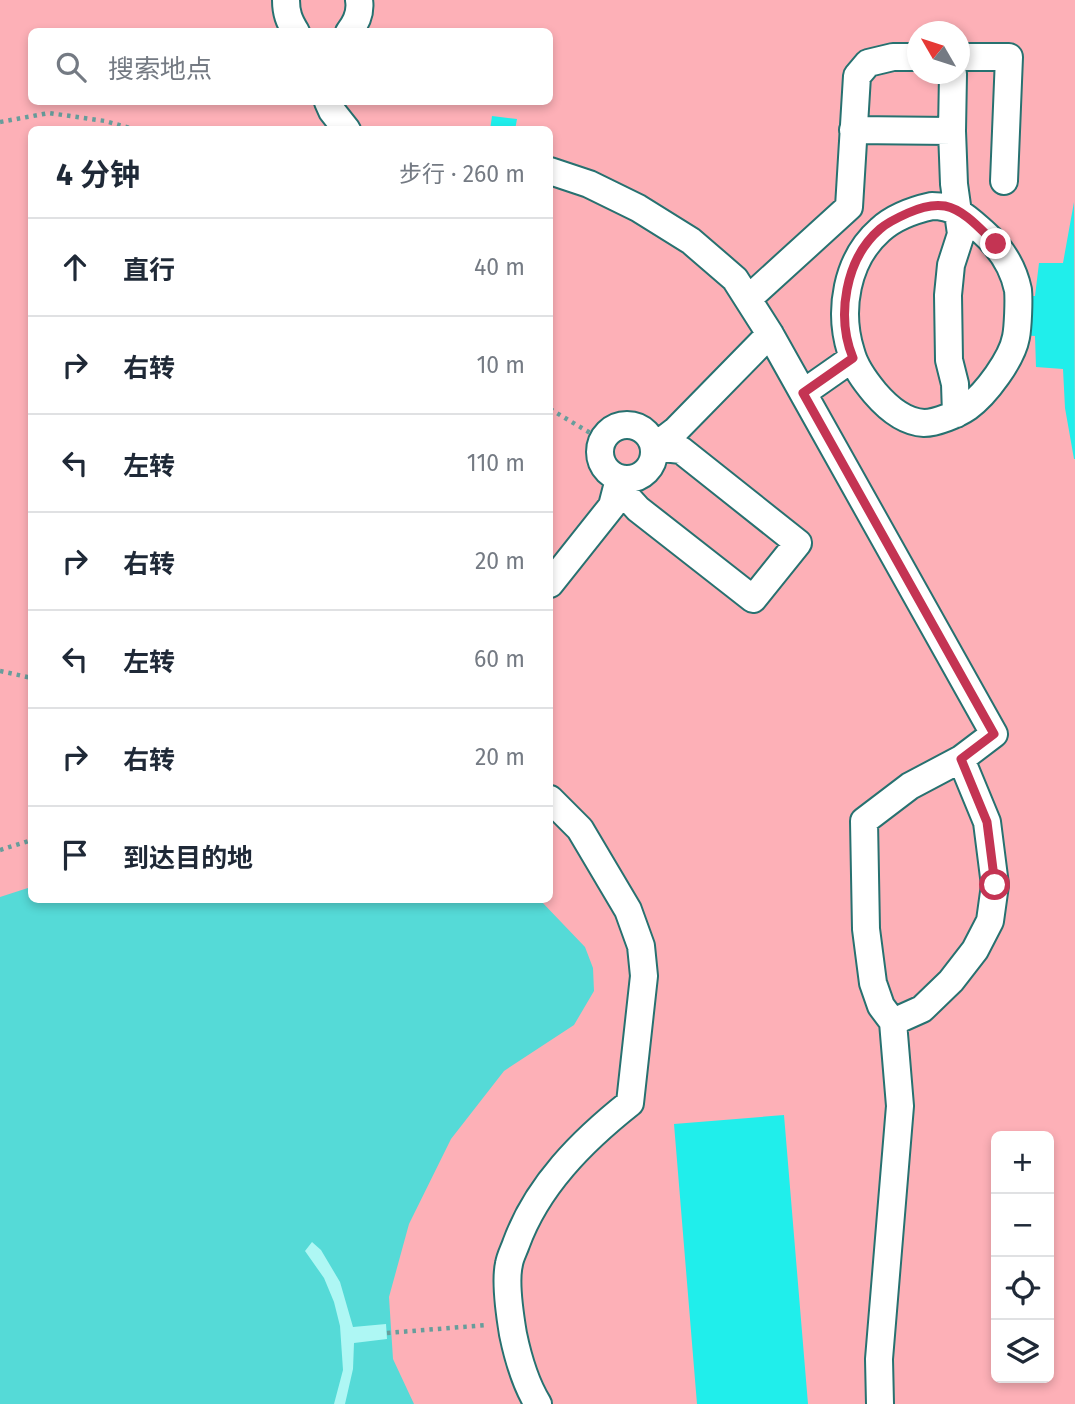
<!DOCTYPE html>
<html lang="zh">
<meta charset="utf-8">
<style>
body{margin:0;font-family:"Fira Sans","Noto Sans SC",sans-serif;background:#f2f2f3;color:#1f2937}
.controls{position:absolute;right:21px;bottom:21px;display:grid;overflow:hidden;border-radius:10px;box-shadow:0 4px 10px #0003}
.controls button{width:63px;height:63px;display:grid;place-items:center;padding:0;border:0;border-bottom:2px solid #e0e1e3;background:#fff;color:#1f2937;font:35px sans-serif}
.compass{position:absolute;left:907px;top:21px;width:63px;height:63px;border-radius:50%;background:#fff;box-shadow:0 4px 10px #0003;rotate:309deg}
.stop{position:absolute;width:21px;height:21px;margin:-16px;border:5px solid #c43453;border-radius:50%;background:#fff}
.stop.end{background:#c43453;border-color:#fff;box-shadow:0 2px 7px #0008}
.list{margin:0;padding:0;list-style:none}
h2{display:flex;justify-content:space-between;align-items:center;height:91px;margin:0;padding:0 28px;font-size:30px}
h2 small{font-size:23px;font-weight:400;color:#747a83}
.list li{display:grid;grid-template-columns:46px 1fr auto;gap:21px;align-items:center;box-sizing:border-box;height:98px;padding:0 28px;border-top:2px solid #e0e1e3}
.list b{display:block;font-size:26px;white-space:nowrap}
.list em{font-size:23px;font-style:normal;color:#747a83}
.icon{flex:none;width:38px;height:38px;fill:none;stroke:currentColor;stroke-width:2;stroke-linecap:round;stroke-linejoin:round}
.map{position:relative;flex:none;width:1075px;height:1404px;overflow:hidden}
.search{position:absolute;background:#fff;box-shadow:0 4px 10px #0003;left:28px;top:28px;width:525px;height:77px;display:flex;align-items:center;gap:18px;box-sizing:border-box;padding:0 24px;border-radius:10px;color:#747a83;font-size:26px}
.panel{position:absolute;background:#fff;box-shadow:0 4px 10px #0003;left:28px;top:126px;width:525px;height:777px;border-radius:10px}
.map>svg:first-child{display:block}
.green{fill:#fdb0b7;fill-rule:evenodd}
.water{fill:#55dad7}
.pier{fill:#aef7f4}
.building{fill:#20eeeb}
.lines{fill:none;stroke-linecap:round;stroke-linejoin:round}
.minor-casing{stroke:#277170;stroke-width:30}
.path{stroke:#679d9b;stroke-width:4.5;stroke-dasharray:3.5 5;stroke-linecap:butt}
.minor{stroke:#fff;stroke-width:26}
.route{stroke:#c43453;stroke-width:9}
</style>
<div class="map">
<svg width="1075" height="1404" viewBox="0 0 1075 1404">
<rect width="100%" height="100%" fill="#aef7f4"/>
<path class="green" d="M 0,0 L 1075,0 L 1075,1404 L 0,1404 ZM 32,32 L 550,32 L 550,102 L 32,102 ZM 918,32 L 960,32 L 960,74 L 918,74 ZM 32,130 L 550,130 L 550,900 L 32,900 ZM 996,1136 L 1049,1136 L 1049,1378 L 996,1378 Z"/>
<path class="water" d="M 31,887 L 32,900 L 540,900 L 585,947 L 593,968 L 594,991 L 574,1025 L 504,1071 L 451,1139 L 409,1224 L 389,1297 L 393,1359 L 414,1404 L 0,1404 L 0,897 Z"/>
<path class="pier" d="M 312,1242 L 321,1250 L 340,1282 L 353,1327 L 386,1324 L 387,1339 L 354,1343 L 353,1369 L 345,1404 L 334,1404 L 343,1370 L 340,1326 L 334,1302 L 324,1278 L 305,1251 Z"/>
<path class="building" d="M 492,116 L 517,119 L 515,130 L 490,130 Z
M 1074,202 L 1075,459 L 1074,459 L 1065,408 L 1063,369 L 1036,367 L 1035,336 L 1006,334 L 1008,296 L 1035,296 L 1039,263 L 1063,263 Z
M 784,1115 L 808,1404 L 697,1404 L 674,1124 Z"/>
<g class="lines">
<defs>
<path id="minor" d="M 286,0 C 286,13 289,21 296,32
M 349,32 C 357,22 361,12 359,0
M 960,57 L 1009,57 L 1004,181
M 953,74 L 952,131 L 954,184 L 961,234 L 951,265 L 948,295 L 949,360 L 955,384 L 956,414
M 328,102 L 332,111 L 347,130
M 853,130 L 952,131
M 550,171 L 589,184 L 638,208 L 691,241 L 735,279 L 770,334 L 994,734 L 961,759 L 987,822 L 995,885 L 990,921 L 975,950 L 951,981 L 922,1009 L 893,1022 L 881,1006 L 873,983 L 866,929 L 864,821 L 910,786 L 961,759
M 932,206 C 955,206 966,217 983,232 C 1000,247 1013,266 1018,290 C 1019,300 1018,327 1016,337 C 1012,359 986,394 968,407 C 958,414 936,423 924,423 C 904,422 887,407 875,393 C 865,381 855,368 851,352 C 838,311 846,260 880,230 C 894,217 914,210 932,206 Z
M 748,299 L 849,207 L 857,76 L 868,63 L 893,57 L 918,57
M 803,393 L 853,358
M600 452a27 27 0 1 1 54 0a27 27 0 1 1-54 0Z
M 654,447 L 676,430 L 770,334
M 619,479 L 628,498 L 638,509 L 753,599 L 798,543 L 681,450 L 654,447
M 550,584 L 612,506 L 619,479
M 538,1404 C 525,1383 518,1358 513,1334 C 510,1316 505,1281 509,1264 C 510,1257 514,1250 516,1244 C 537,1186 582,1141 630,1103 L 644,976 L 641,946 L 628,910 L 580,829 L 550,799
M 880,1404 L 879,1359 L 900,1106 L 893,1022"/>
</defs>
<use href="#minor" class="minor-casing"/>
<path class="path" d="M 0,122 L 49,113 L 105,121 L 137,130
M 550,409 L 602,440
M 0,671 L 32,678
M 0,850 L 32,840
M 387,1333 L 487,1325"/>
<use href="#minor" class="minor"/>
</g>
<g class="lines">
<path class="route" d="M 995,885 L 987,822 L 961,759 L 994,734 L 803,393 L 853,358 C 836,317 845,259 880,229 C 888,222 899,217 908,213 C 919,208 933,204 945,206 C 965,210 982,231 996,244"/>
</g>
</svg>
<div class="controls">
<button>+</button>
<button>−</button>
<button><svg class="icon" aria-label="locate" viewBox="0 0 24 24"><circle cx="12" cy="12" r="6"/><path d="M12 2v4M12 18v4M2 12h4M18 12h4"/></svg></button>
<button><svg class="icon" aria-label="layers" viewBox="0 0 24 24"><path d="M12 4l9 5-9 5-9-5zM3 14l9 5 9-5"/></svg></button>
</div>
<svg class="compass" viewBox="-18 -18 36 36"><path d="M0-13l5 13h-10z" fill="#e53935"/><path d="M0 13l5-13h-10z" fill="#747a83"/></svg>
<div class="stop" style="left:995px;top:885px"></div>
<div class="stop end" style="left:996px;top:244px"></div>
<div class="search"><svg class="icon" aria-label="search" viewBox="0 0 24 24"><circle cx="10" cy="10" r="6"/><path d="M15 15l6 6"/></svg>搜索地点</div>
<section class="panel">
<h2>4 分钟<small>步行 · 260 m</small></h2>
<ul class="list">
<li><svg class="icon" aria-label="ahead" viewBox="0 0 24 24"><path d="M12 20V5M6 11l6-6 6 6"/></svg><div><b>直行</b></div><em>40 m</em></li>
<li><svg class="icon" aria-label="right" viewBox="0 0 24 24"><path d="M7 20v-9h11M14 6l5 5-5 5"/></svg><div><b>右转</b></div><em>10 m</em></li>
<li><svg class="icon" aria-label="left" viewBox="0 0 24 24"><path d="M17 20v-9H6M10 6l-5 5 5 5"/></svg><div><b>左转</b></div><em>110 m</em></li>
<li><svg class="icon" aria-label="right" viewBox="0 0 24 24"><path d="M7 20v-9h11M14 6l5 5-5 5"/></svg><div><b>右转</b></div><em>20 m</em></li>
<li><svg class="icon" aria-label="left" viewBox="0 0 24 24"><path d="M17 20v-9H6M10 6l-5 5 5 5"/></svg><div><b>左转</b></div><em>60 m</em></li>
<li><svg class="icon" aria-label="right" viewBox="0 0 24 24"><path d="M7 20v-9h11M14 6l5 5-5 5"/></svg><div><b>右转</b></div><em>20 m</em></li>
<li><svg class="icon" aria-label="arrive" viewBox="0 0 24 24"><path d="M6 21V4h12l-3 4 3 4H6"/></svg><div><b>到达目的地</b></div></li>
</ul>
</section>
</div>
